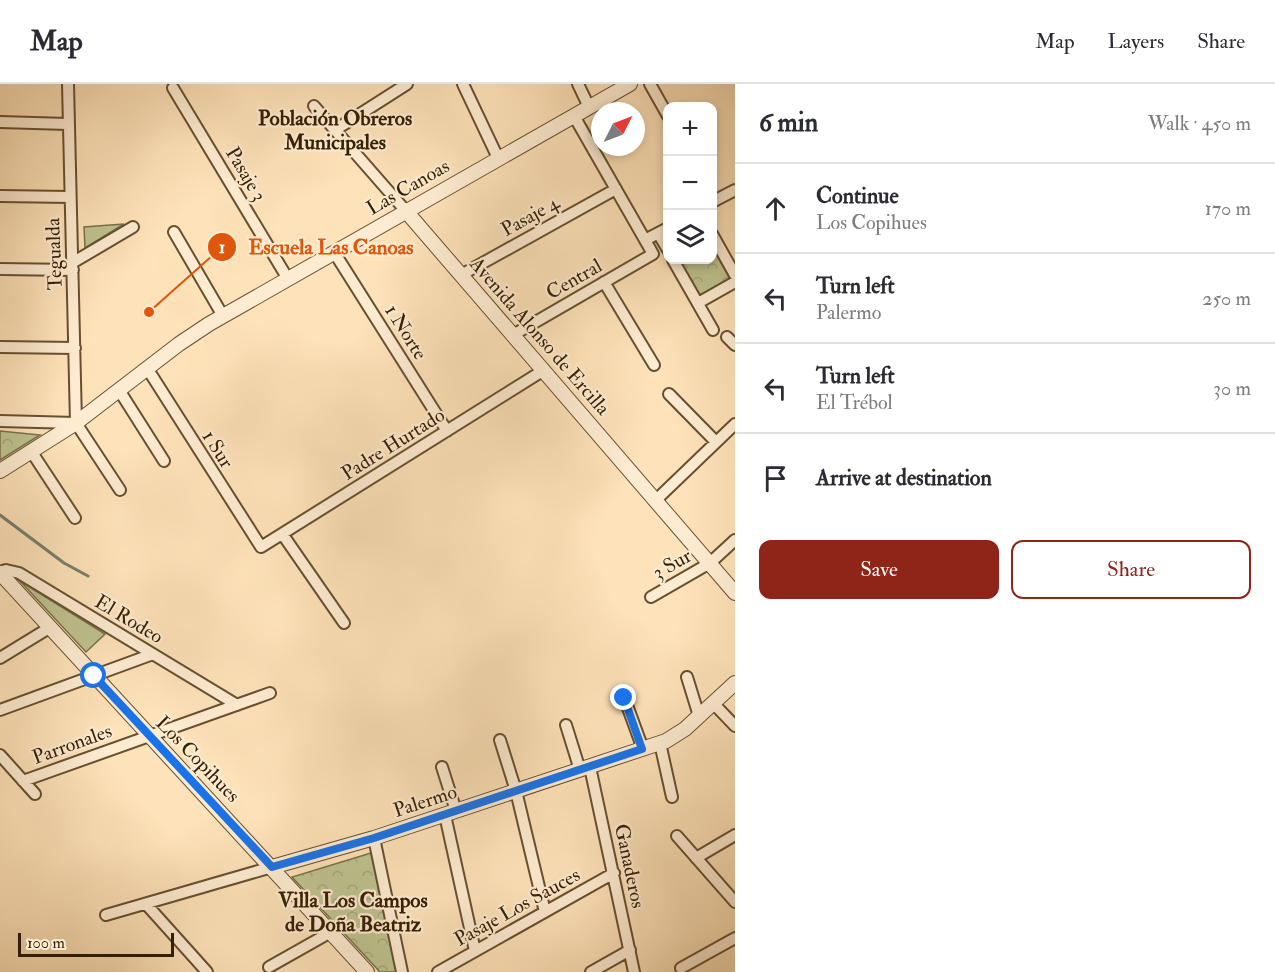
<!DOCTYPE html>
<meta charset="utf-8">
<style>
body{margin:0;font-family:"IM FELL Double Pica",serif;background:#f2f2f3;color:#2b2b33}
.controls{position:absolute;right:18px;top:18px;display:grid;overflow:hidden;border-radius:12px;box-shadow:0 3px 9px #0003}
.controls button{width:54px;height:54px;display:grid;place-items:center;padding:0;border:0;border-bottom:2px solid #e1e1e2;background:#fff;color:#2b2b33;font:30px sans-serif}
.compass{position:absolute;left:591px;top:18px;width:54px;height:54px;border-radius:50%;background:#fff;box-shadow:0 3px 9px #0003;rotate:48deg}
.scale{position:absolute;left:18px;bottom:15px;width:156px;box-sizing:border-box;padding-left:6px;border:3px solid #351f02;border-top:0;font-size:16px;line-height:21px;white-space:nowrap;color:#351f02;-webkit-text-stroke:4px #feecd2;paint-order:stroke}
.stop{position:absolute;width:18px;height:18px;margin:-14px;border:4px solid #1a73e8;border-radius:50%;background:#fff}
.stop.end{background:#1a73e8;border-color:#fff;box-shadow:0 2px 6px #0008}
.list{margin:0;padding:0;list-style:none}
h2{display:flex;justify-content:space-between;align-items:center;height:78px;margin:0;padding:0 24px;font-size:26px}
h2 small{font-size:20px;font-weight:400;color:#7c7c81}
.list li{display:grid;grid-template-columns:39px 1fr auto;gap:18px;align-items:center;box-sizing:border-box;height:90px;padding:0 24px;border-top:2px solid #e1e1e2}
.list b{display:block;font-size:22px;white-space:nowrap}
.list p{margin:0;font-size:20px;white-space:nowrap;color:#7c7c81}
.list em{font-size:20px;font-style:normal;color:#7c7c81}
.actions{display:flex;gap:12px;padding:18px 24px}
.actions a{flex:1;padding:14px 0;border:2px solid #8f2418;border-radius:12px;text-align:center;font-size:21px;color:#8f2418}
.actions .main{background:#8f2418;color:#fff}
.icon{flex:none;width:33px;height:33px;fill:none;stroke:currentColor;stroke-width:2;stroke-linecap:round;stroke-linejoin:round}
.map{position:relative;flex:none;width:735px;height:888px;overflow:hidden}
header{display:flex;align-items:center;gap:36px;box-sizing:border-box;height:84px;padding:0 30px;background:#fff;border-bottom:2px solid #e1e1e2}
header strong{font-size:28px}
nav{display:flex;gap:33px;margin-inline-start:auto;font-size:21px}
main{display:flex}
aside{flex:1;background:#fff}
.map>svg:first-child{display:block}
.grass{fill:#bec390;stroke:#7a7149;stroke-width:1.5}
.park{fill:url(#park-crowns);stroke:#7a7149;stroke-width:1.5}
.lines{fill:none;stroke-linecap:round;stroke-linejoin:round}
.stream{stroke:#757e6c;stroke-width:3}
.minor-casing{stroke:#675030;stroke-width:14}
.tertiary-casing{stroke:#675030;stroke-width:16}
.minor{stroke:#feecd2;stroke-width:10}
.tertiary{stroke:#feecd2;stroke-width:14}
.route{stroke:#1a73e8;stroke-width:8}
.labels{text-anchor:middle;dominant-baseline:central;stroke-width:4.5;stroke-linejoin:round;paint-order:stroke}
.street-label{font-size:20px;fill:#351f02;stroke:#feecd2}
.neighbourhood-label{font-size:21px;font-weight:bold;fill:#351f02;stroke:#feecd2}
.leader{fill:none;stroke:#df560c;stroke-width:2}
.callout-dot{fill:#df560c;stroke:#feecd2;stroke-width:2}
.mark-label{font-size:18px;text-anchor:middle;font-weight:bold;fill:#fff}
.callout-label{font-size:21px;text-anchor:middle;font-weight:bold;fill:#df560c;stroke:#feecd2;stroke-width:4.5;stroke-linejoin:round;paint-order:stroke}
</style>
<header>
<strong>Map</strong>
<nav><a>Map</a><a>Layers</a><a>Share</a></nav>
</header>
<main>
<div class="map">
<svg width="735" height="888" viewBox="0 0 735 888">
<defs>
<pattern id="park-crowns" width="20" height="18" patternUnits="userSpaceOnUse" patternTransform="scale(1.5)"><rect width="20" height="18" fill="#bec390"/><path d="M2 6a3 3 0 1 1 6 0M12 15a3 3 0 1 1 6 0" fill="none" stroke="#a4a77b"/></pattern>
</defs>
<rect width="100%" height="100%" fill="#fee2b9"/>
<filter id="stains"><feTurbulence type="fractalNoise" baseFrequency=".00333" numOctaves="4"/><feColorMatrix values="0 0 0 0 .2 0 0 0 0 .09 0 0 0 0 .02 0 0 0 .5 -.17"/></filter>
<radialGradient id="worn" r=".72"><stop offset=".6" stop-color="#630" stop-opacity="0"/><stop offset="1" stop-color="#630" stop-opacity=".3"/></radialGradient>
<path class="grass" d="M 124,140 L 85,164 L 84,143 Z
M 20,497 L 105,550 L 86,568 Z"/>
<path class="park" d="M 713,164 L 730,195 L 700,212 L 679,176 L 712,176 Z
M 0,347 L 40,351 L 0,376 Z
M 371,769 L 398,888 L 380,888 L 292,793 Z"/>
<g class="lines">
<path class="stream" d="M 0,431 L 64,479 L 88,492"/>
<defs>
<path id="minor" d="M 68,0 L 76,339
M 463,0 L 498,74
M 578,0 L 589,23
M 650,0 L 668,32
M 173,4 L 288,195
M 314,22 L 405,126
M 0,38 L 68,40
M 335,46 L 407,0
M 0,112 L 70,113
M 712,118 L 735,106
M 174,148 L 223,232
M 658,149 L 668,166
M 712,150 L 735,191
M 645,156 L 668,144
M 334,168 L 447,347
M 673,176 L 713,246
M 72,179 L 133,143
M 0,185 L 73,186
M 461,191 L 616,105
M 604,198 L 654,281
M 698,219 L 735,198
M 513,251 L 653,170 L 574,32
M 727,253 L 735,261
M 0,263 L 75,264
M 147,284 L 261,463 L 544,286
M 119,306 L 164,377
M 669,310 L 716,358
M 0,337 L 76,339
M 76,339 L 120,406
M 31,367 L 75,434
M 656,416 L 735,340
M 283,451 L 344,539
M 0,488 L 6,486 L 19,489 L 237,621
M 651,513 L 710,479 L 735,456
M 0,574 L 49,544
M 687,593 L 699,632
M 624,613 L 643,665
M 713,619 L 735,642
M 0,626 L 153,570
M 566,641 L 580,686
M 500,656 L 516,707 L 545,828
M 660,659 L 672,713
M 0,671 L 35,710
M 442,683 L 456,727
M 590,683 L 634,888
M 23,697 L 270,609
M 445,731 L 475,867
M 677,752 L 735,818
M 374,754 L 402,888
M 696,774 L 735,751
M 146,820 L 207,888
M 106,831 L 272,783
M 269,883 L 331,848
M 681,884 L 735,854
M 438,888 L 614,789
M 591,888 L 630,866"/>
<path id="tertiary" d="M 405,126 L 735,509
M 0,387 L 76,339 L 179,260 L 209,240 L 630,0
M 0,489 L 367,888
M 272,783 L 374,754 L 666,657 L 685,645 L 735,599"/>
</defs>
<use href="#minor" class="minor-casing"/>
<use href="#tertiary" class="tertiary-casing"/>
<use href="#minor" class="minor"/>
<use href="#tertiary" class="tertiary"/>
</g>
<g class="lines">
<path class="route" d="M 94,592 L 272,783 L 374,754 L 642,665 L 624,614"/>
</g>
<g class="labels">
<g class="street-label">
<text transform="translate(246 90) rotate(59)">Pasaje 3</text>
<text transform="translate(408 103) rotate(-30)">Las Canoas</text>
<text transform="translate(530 132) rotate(-29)">Pasaje 4</text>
<text transform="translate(54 170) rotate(-92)">Tegualda</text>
<text transform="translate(574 195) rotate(-30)">Central</text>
<text transform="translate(406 248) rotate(58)">1 Norte</text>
<text transform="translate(540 252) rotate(49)">Avenida Alonso de Ercilla</text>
<text transform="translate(393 360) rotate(-32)">Padre Hurtado</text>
<text transform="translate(218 365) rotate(58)">1 Sur</text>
<text transform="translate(672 480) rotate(-30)">3 Sur</text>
<text transform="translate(129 535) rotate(31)">El Rodeo</text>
<text transform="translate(72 660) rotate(-20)">Parronales</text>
<text transform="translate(198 675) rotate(46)">Los Copihues</text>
<text transform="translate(425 717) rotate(-18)">Palermo</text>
<text transform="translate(630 782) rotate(78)">Ganaderos</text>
<text transform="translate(517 823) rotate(-29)">Pasaje Los Sauces</text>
</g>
<g class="neighbourhood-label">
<text x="335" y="34">Población Obreros<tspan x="335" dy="24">Municipales</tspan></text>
<text x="353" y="816">Villa Los Campos<tspan x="353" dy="24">de Doña Beatriz</tspan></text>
</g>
</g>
<path class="leader" d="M149 228L222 163"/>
<g class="callout-dot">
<circle cx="149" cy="228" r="6"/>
<circle cx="222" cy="163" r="15"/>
</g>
<g class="mark-label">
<text x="222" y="169">1</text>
</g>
<g class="callout-label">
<text x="331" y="170">Escuela Las Canoas</text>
</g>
<rect width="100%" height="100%" filter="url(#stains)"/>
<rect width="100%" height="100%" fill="url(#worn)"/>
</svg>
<div class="controls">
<button>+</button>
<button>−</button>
<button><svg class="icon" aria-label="layers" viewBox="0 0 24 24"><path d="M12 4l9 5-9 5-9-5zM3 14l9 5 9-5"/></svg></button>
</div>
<svg class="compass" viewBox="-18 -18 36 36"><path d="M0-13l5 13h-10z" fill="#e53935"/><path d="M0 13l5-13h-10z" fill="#7c7c81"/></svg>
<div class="scale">100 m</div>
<div class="stop" style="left:94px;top:592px"></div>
<div class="stop end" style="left:624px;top:614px"></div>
</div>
<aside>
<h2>6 min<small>Walk · 450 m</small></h2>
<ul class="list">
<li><svg class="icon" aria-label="ahead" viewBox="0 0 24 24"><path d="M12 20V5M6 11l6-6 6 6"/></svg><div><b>Continue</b><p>Los Copihues</p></div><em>170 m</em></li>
<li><svg class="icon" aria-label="left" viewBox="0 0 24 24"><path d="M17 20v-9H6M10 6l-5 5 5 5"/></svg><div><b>Turn left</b><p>Palermo</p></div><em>250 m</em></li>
<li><svg class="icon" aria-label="left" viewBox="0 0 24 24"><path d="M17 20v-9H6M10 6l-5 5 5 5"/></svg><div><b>Turn left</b><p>El Trébol</p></div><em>30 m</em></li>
<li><svg class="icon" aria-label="arrive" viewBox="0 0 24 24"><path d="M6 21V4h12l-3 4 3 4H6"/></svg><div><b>Arrive at destination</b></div></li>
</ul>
<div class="actions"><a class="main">Save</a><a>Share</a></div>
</aside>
</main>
